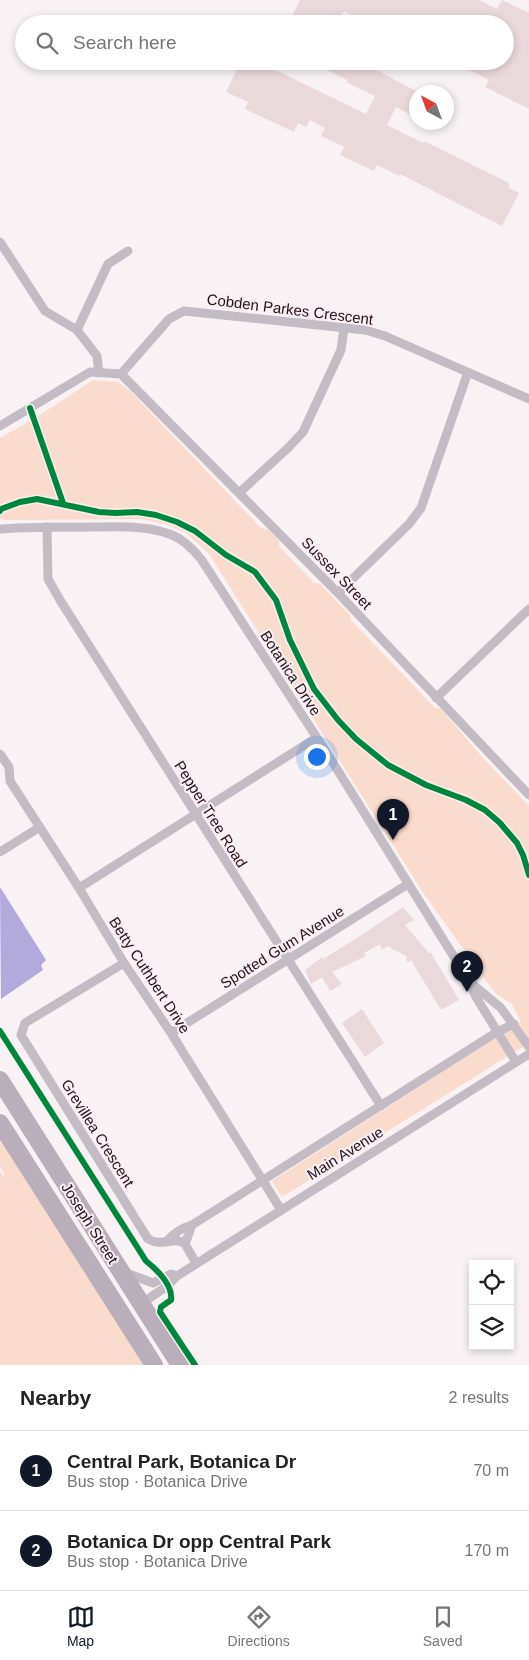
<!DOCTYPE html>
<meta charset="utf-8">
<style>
body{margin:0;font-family:Arial,sans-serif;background:#f2f2f2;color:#222}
.controls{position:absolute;right:15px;bottom:15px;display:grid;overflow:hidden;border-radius:0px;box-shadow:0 2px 8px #0003}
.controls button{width:45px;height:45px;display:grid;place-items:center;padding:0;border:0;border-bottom:1px solid #e0e0e0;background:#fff;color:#222;font:25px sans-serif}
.compass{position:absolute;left:409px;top:85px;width:45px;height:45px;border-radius:50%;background:#fff;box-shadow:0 2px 8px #0003;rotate:319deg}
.you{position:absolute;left:316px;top:756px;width:18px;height:18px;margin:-12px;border:4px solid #fff;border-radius:50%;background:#1a73e8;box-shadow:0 0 0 8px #1a73e833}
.badge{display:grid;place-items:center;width:32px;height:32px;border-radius:50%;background:#111827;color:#fff;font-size:16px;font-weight:700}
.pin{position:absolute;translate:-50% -41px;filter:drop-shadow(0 1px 2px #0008)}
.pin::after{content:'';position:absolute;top:26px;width:18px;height:15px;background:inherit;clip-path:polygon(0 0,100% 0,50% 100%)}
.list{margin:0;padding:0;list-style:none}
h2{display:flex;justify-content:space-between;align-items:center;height:65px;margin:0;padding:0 20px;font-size:21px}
h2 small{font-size:16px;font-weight:400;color:#767676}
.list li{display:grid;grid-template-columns:32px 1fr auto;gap:15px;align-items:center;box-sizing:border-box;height:80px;padding:0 20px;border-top:1px solid #e0e0e0}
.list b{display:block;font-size:19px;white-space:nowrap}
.list p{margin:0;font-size:16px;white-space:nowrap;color:#767676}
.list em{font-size:16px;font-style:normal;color:#767676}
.icon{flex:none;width:28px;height:28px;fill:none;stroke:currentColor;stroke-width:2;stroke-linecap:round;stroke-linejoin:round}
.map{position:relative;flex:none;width:529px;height:1365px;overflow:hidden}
.search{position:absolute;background:#fff;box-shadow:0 2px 8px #0003;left:15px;right:15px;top:15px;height:55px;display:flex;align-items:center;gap:12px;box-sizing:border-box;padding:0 18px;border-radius:28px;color:#767676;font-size:19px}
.sheet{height:225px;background:#fff}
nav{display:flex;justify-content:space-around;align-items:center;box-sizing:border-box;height:70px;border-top:1px solid #e0e0e0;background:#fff;font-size:14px;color:#767676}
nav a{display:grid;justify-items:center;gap:2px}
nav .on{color:#111827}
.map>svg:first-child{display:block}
.green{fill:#fadcce}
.water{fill:#b2aadd}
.building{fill:#ead9da}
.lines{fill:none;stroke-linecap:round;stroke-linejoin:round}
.street{stroke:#c4bcc5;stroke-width:9}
.highway{stroke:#b9afba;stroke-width:18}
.cycleway-casing{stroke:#fceef4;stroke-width:9}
.cycleway{stroke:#00873e;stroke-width:6}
.labels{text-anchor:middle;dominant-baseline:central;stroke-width:4;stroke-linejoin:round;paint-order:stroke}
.street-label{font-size:15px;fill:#1e1619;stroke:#fceef4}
</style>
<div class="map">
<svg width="529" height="1365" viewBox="0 0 529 1365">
<rect width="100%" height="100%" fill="#f8f2f5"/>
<path class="green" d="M 93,380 L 118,382 L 131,392 L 261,528 L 269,530 L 279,541 L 279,546 L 314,583 L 320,584 L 350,615 L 351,620 L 434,707 L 441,709 L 484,759 L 529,806 L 529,1043 L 282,1197 L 272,1181 L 521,1022 L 512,1004 L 495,993 L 424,894 L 209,554 L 186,533 L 165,524 L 141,519 L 5,520 L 0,518 L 0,438 L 40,415 Z
M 0,1137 L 148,1365 L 0,1365 L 0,1170 L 3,1176 L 5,1174 L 0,1167 Z"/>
<path class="water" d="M 0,887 L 46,960 L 41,965 L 43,970 L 1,999 Z"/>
<path class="building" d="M 300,0 L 479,0 L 497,9 L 502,0 L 529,13 L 529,109 L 485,87 L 489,80 L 451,61 L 505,61 L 505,24 L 484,24 L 469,16 L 465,24 L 368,24 L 344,11 L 340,18 L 333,14 L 329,22 L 322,19 L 319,24 L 288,24 Z
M 241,61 L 257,61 L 366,114 L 375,96 L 346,82 L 347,80 L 310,61 L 359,61 L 416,91 L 416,118 L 396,107 L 387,125 L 423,143 L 424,141 L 509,183 L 509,188 L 519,193 L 502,226 L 400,174 L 399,176 L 377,165 L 374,171 L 340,155 L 344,147 L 321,136 L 325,128 L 310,120 L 306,127 L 298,123 L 294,132 L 245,109 L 248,102 L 226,92 Z
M 403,907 L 414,920 L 405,925 L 429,953 L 431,953 L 459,1000 L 441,1010 L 411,960 L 407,963 L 406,956 L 387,946 L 382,950 L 380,944 L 364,953 L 366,956 L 332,972 L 342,984 L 330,991 L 322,977 L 311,984 L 305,970 L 322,957 L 323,959 L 357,938 Z
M 362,1009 L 384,1043 L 365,1057 L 342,1023 Z"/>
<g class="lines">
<path class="street" d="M 0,242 L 45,311 L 77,330 L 97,356 L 99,373
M 77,330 L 108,264 L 128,251
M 121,374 L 338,593 L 529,795
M 121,374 L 169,319 L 184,311 L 365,330 L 385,336 L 529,399
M 0,426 L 90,372 L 121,374
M 239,493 L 288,448 L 303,432 L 341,350 L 344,328
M 47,527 L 48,579 L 60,600 L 381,1106
M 0,529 C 31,527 61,527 92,527 C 118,527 148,525 172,535 C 184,540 193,549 201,559 L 330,758 L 469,981 L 476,997 L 516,1062
M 338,593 L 409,524 L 421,508 L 468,372
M 436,698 L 529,609
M 0,754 L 9,767 L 10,781 L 79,888 L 124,963 L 171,1033 L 281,1210
M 0,852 L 40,827
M 79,888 L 316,738
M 124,963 L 25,1023 L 21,1035 L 148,1239 C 163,1248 174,1235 185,1244
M 471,983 L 501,1008 L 529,1047
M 171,1033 L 408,884
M 192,1225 L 185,1244 L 196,1263
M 166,1242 C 173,1234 181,1228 192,1225 L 497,1032 L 514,1024
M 124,1272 L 153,1283 L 171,1274 L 177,1276
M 141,1304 L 167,1286 L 177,1276 L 529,1054"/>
<path class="highway" d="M 0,1080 L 180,1365
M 0,1123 L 154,1365"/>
<defs>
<path id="cycleway" d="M 30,408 L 63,503
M 0,511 L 1,509 L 20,502 L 37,499 L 99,512 L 115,513 L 137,512 L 156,515 L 177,522 L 195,531 L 226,555 L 255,572 L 276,600 L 290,640 L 314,689 L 338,720 L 356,739 L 388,765 L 426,785 L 466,800 L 485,810 L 500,823 L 517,843 L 523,855 L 529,875
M 0,1031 L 146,1261 C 156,1269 173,1285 171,1300 L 161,1307 L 160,1312 L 195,1365"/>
</defs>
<use href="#cycleway" class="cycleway-casing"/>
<use href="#cycleway" class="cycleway"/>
</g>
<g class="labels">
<g class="street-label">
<text transform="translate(290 309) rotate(7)">Cobden Parkes Crescent</text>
<text transform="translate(337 573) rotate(46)">Sussex Street</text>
<text transform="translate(291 673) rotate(57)">Botanica Drive</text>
<text transform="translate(211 814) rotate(58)">Pepper Tree Road</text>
<text transform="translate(282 947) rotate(-32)">Spotted Gum Avenue</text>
<text transform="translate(150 975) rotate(57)">Betty Cuthbert Drive</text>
<text transform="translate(98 1133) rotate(58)">Grevillea Crescent</text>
<text transform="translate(345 1153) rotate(-32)">Main Avenue</text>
<text transform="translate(90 1223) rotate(58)">Joseph Street</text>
</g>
</g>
</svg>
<div class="controls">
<button><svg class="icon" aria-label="locate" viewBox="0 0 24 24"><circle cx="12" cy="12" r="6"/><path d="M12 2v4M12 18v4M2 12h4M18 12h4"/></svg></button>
<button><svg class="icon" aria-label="layers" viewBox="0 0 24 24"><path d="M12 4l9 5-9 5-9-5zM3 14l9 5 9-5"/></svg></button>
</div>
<svg class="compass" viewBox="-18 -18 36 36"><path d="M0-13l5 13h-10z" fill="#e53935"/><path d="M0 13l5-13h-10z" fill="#767676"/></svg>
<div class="you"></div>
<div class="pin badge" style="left:393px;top:840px">1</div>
<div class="pin badge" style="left:467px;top:992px">2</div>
<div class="search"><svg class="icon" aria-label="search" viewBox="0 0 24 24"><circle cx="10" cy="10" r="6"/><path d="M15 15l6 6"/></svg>Search here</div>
</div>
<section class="sheet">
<h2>Nearby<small>2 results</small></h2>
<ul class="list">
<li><span class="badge">1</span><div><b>Central Park, Botanica Dr</b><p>Bus stop · Botanica Drive</p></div><em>70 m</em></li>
<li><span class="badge">2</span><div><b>Botanica Dr opp Central Park</b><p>Bus stop · Botanica Drive</p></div><em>170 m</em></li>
</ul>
</section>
<nav>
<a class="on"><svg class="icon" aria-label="map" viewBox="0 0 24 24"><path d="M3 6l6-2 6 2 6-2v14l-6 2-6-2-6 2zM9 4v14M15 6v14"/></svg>Map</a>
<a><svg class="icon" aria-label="directions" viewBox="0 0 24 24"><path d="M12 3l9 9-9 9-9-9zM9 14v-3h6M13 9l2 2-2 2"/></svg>Directions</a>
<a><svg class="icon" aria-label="saved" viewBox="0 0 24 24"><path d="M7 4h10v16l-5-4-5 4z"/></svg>Saved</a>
</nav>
